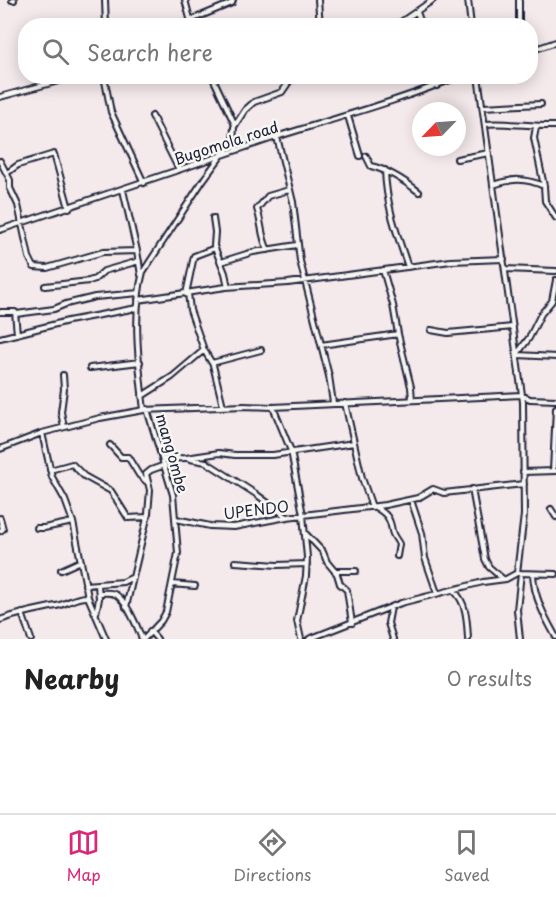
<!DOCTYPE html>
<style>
body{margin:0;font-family:"Playpen Sans",sans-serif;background:#f2f2f2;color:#222}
.compass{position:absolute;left:412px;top:102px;width:54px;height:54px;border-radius:50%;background:#fff;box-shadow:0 3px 15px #0003;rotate:245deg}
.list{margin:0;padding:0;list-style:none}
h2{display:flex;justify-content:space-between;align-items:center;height:78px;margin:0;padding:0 24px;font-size:26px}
h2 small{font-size:20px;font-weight:400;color:#767676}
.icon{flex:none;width:33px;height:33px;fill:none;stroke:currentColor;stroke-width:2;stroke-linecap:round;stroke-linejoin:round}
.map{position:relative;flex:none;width:556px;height:639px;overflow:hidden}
.search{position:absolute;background:#fff;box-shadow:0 3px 15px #0003;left:18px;right:18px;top:18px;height:66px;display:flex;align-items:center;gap:15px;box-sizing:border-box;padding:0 21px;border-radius:24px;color:#767676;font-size:22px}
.sheet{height:174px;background:#fff}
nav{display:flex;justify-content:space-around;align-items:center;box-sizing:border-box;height:84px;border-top:2px solid #e0e0e0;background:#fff;font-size:16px;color:#767676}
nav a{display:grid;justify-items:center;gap:3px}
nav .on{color:#db2777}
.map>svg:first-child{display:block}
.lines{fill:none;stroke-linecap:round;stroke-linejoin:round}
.street-casing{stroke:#22223b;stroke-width:8}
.street{stroke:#f6f6f2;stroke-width:4}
.labels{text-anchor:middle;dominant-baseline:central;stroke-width:5;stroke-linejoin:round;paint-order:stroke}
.street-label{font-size:15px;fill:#22223b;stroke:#f6f6f2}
</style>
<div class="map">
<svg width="556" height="639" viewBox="0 0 556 639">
<rect width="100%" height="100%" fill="#f4e9eb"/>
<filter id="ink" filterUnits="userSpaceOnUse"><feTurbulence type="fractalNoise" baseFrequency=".0167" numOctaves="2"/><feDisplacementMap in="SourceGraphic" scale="12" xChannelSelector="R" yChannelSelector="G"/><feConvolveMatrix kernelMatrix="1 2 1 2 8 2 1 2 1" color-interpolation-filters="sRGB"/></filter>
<g filter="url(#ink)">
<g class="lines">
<defs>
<path id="street" d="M 12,0 L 14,0
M 105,0 L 106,26
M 185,0 L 192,26
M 318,0 L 320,26
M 468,0 L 471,26
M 417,12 L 422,26
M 191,20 L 232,3 L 233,0
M 267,25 L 267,26
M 395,26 L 433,0
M 519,26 L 519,0
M 530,51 L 556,42
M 104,76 L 111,112 L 144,183
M 212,76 L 235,125
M 433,76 L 437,86
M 0,97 L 77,76
M 483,107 L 541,104
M 152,116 L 179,170
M 348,116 L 360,156
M 485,124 C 509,122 532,127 556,126
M 536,127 L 534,138 L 544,186 L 545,201 L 556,218
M 277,137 L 293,202 L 300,261 L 329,376 L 333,403
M 366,156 L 371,166 C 388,170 405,181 419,192
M 457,159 L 489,153
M 0,161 L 10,180 L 10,188 L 18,205 L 29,257 L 34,267 L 47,268 L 103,252 L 137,251
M 385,170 C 386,205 397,234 408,267
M 7,173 L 18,165 L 54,154 L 69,208
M 493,185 C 513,178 525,178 544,186
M 123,190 L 137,251 L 141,275
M 213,218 L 215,232 L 214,246 L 225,273 L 228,287
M 0,230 C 91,200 182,168 273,138 C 336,118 399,101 460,76
M 268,250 C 261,237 262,223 257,209 L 268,196 L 289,190
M 221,262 L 253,252 L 297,245
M 505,269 L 556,271
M 383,270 L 393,305 L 398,334 L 411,387 L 412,400
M 45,286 L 89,281 L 95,279 L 104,271 L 139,261
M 188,293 L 190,310 L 204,350 L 213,365 L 223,406
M 186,294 L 194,256 L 215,248
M 138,300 L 226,287 L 288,283 L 451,261 L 504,259
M 0,312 L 15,312 L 17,334
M 16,314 L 54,309 L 66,304 L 95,297 L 139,293
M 431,330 L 448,333 L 513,327
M 0,338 L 68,321 L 137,308
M 321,345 L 398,334
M 517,354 L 529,338 L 541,314 L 552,301 L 556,280
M 518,355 L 556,357
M 212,363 L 261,350
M 90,368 L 140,362
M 63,375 L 64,389 L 61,412 L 64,427
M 142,396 L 172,377 L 204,350
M 345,403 L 362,478 L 372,507
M 273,407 L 291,451 L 303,515 L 307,557 L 306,576 L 297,621 L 301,639
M 144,410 C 139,368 132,312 143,272 L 204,179 L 221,156 L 233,143 L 234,127 L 245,110 L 254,102 L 282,92 L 293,76
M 42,433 L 52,477 L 65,500 L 73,522 L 88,597 L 106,639
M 110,445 L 121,457 L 128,457 L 139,475 L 147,482
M 0,449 L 42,433 L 100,418 L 144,410 L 244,406 L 273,407 L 521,395 L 530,399 L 556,400
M 163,459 L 186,458 L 219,453 L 235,455 L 273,455 L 354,443
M 190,459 L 206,462 L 256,494 L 287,517
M 50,470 L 72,464 L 84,476 L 111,491 L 128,518 L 147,517
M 553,471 L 556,408
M 523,472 L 556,471
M 472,489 L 485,559 L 489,567 L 503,579
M 411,500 L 422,533 L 425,558 L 437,593
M 375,507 C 387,514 390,518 392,531 C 393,536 397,540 399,544 L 397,556
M 551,509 L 556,517
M 0,518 L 3,529 L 0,531
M 176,519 L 210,526 L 234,527 L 287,517 L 385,505 L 418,498 L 433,489 L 444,493 L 524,484
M 37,528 L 44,528 L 73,522
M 306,534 L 323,552 L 327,562 L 337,574 L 340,584 L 347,590 L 352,623
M 235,562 L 277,565 L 307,564
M 61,570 L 81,561
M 335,571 L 356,571
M 518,573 L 556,574
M 533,574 C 534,598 545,617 556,637
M 172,584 L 195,586
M 85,585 L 123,582 L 131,578
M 453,590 C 467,602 467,621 468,639
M 99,593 C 103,593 110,592 114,594 C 125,597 138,628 142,639
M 126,607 L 148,514 L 150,490 L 146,474 L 151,470 L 165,465
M 391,607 L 388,623 L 393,639
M 22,613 L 31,639
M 96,613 L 99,599 L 98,584
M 0,620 C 19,613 37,610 56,606 C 68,604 75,596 88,597
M 150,631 L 157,639
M 144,639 L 161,621 L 166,612 L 178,553 L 173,495 L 147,409
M 309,639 L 401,603 L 483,582 L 506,579 L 517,573 L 524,515 L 523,402 L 478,76
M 520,639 L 517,610 L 521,573"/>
</defs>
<use href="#street" class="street-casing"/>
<use href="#street" class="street"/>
</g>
</g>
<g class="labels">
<g class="street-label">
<text transform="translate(226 142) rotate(-18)">Bugomola road</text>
<text transform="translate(173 453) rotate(74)">mang'ombe</text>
<text transform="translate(256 509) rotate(-7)">UPENDO</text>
</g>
</g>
</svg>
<svg class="compass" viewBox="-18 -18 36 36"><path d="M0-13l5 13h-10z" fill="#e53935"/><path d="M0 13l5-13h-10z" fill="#767676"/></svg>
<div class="search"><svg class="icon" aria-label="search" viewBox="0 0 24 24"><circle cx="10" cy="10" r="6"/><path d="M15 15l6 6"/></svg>Search here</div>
</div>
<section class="sheet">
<h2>Nearby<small>0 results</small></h2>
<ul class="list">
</ul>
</section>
<nav>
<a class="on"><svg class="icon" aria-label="map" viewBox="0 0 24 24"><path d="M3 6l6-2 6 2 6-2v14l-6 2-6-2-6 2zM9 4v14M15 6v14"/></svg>Map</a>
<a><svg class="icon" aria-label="directions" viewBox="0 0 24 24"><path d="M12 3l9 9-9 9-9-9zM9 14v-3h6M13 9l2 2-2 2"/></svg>Directions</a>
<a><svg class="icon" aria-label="saved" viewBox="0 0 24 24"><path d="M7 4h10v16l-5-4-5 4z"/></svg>Saved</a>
</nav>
